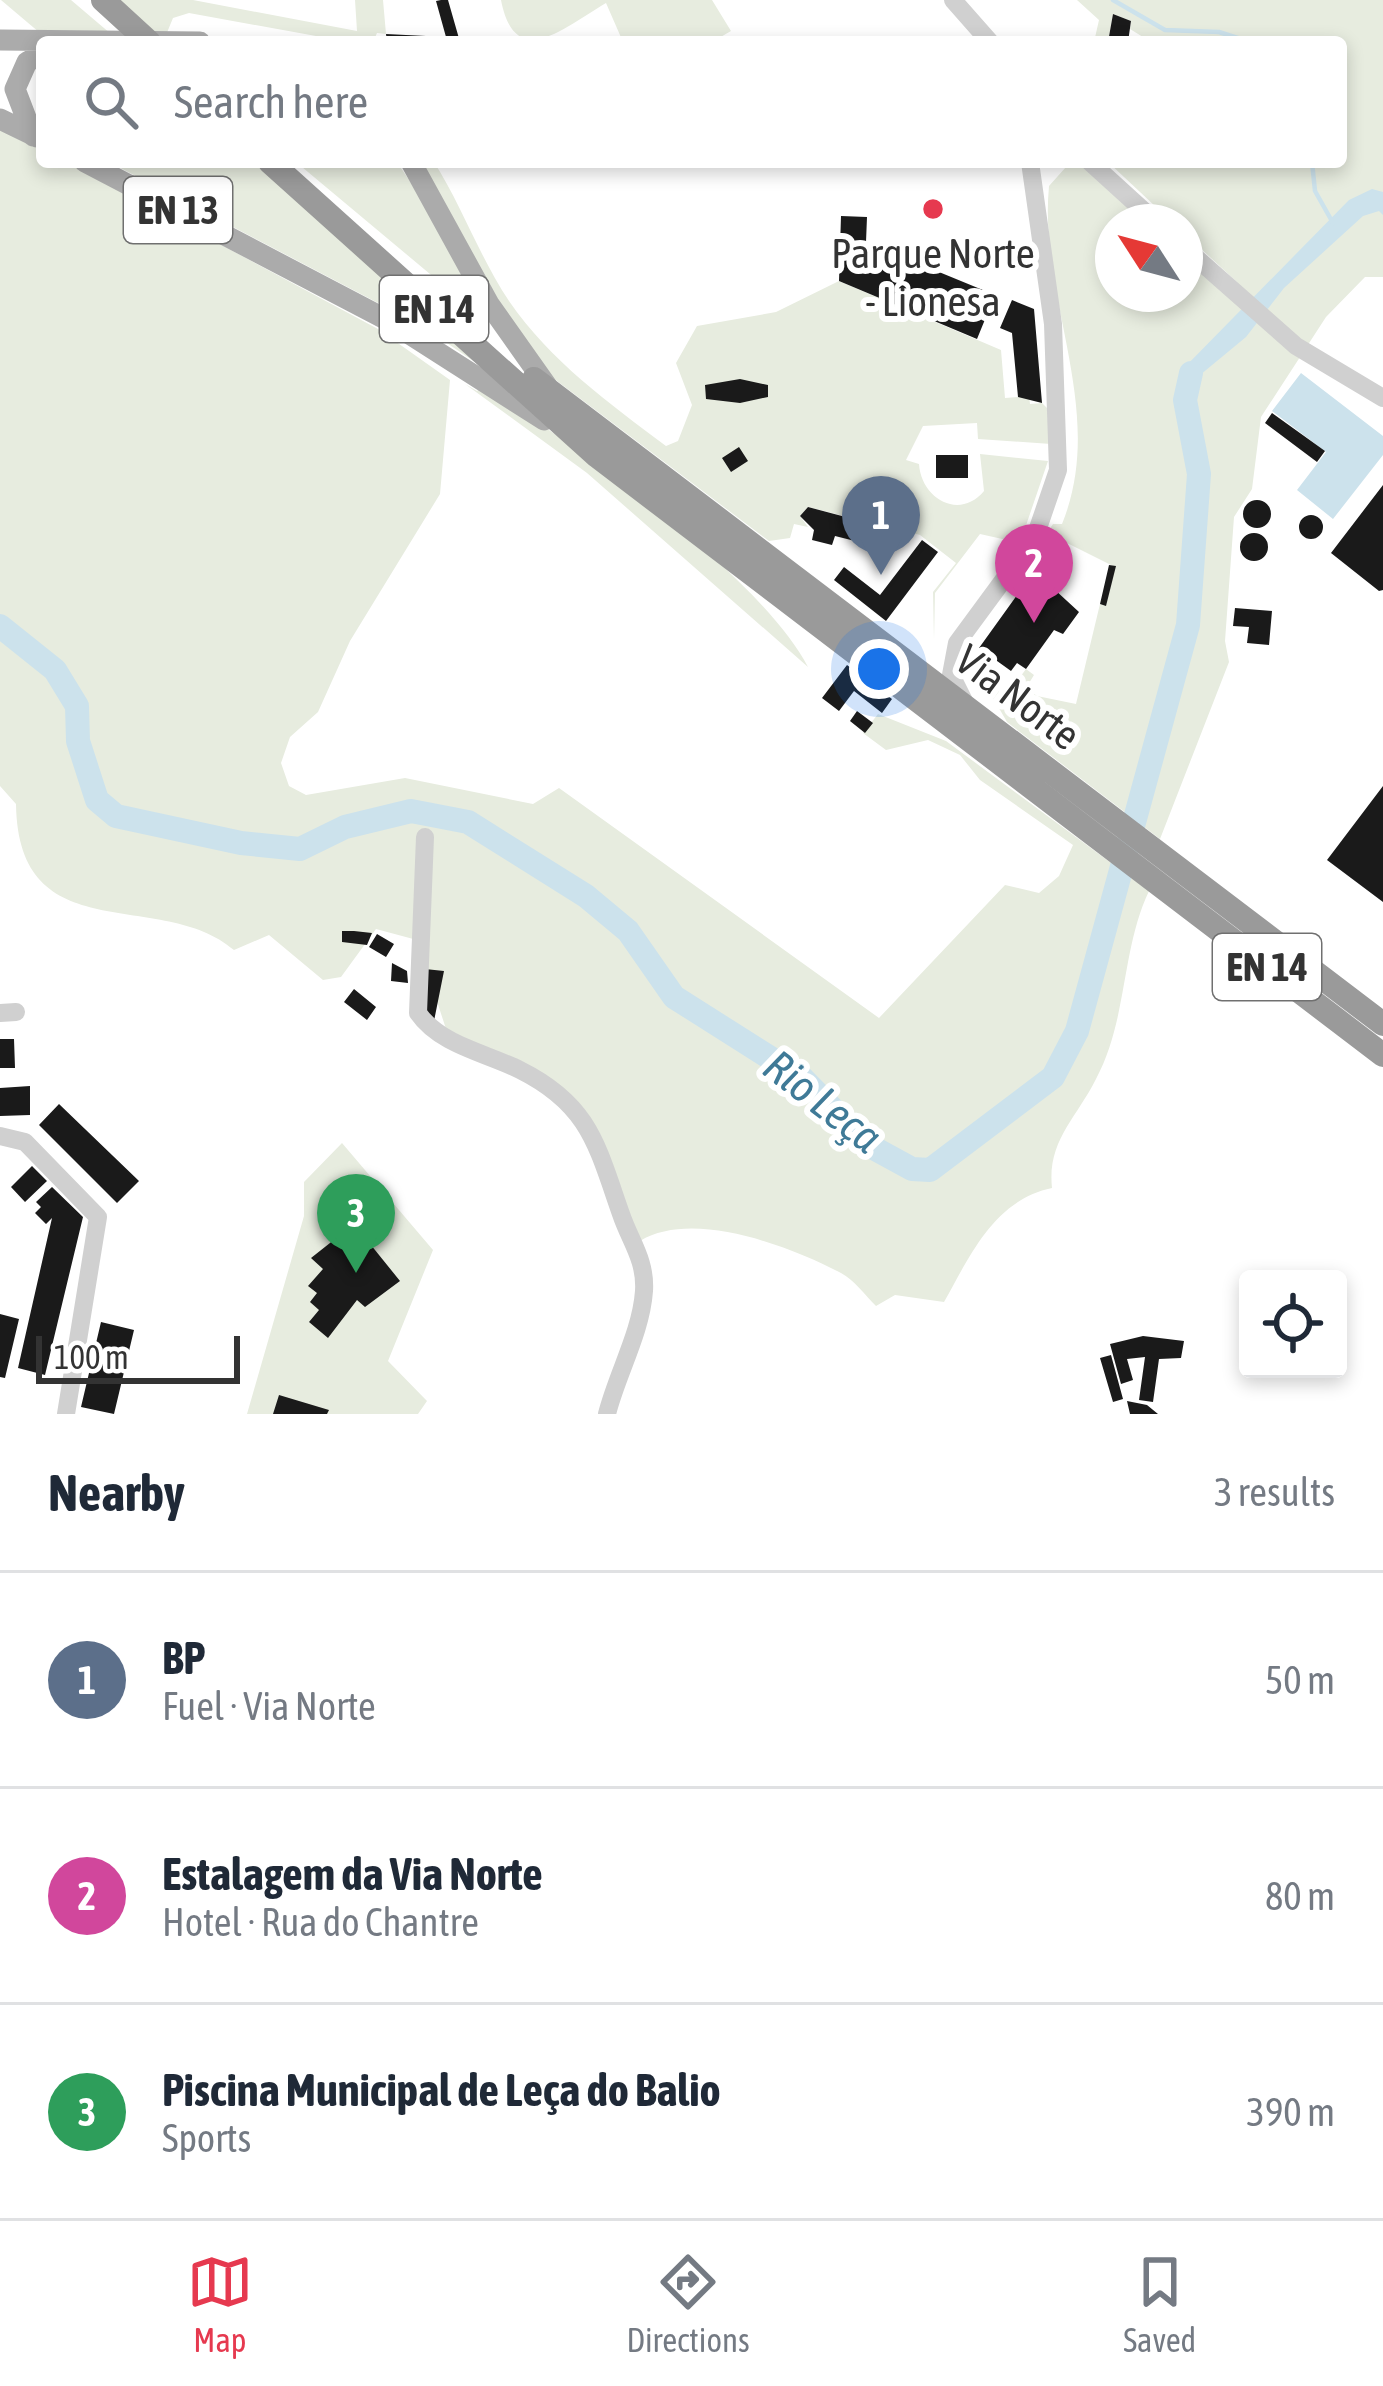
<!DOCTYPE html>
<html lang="en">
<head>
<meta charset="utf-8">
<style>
	body { margin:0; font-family:"Asap Condensed",sans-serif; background:#f2f2f3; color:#1f2937 }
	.controls { position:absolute; right:36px; bottom:36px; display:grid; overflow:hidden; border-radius:12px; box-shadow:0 6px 18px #0003 }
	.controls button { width:108px; height:108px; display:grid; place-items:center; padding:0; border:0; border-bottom:3px solid #e0e1e3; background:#fff; color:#1f2937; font:60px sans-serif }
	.compass { position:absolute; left:1095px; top:204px; width:108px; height:108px; border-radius:50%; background:#fff; box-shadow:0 6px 18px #0003; rotate:306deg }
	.scale { position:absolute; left:36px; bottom:30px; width:204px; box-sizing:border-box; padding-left:12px; border:6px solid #333; border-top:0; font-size:33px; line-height:42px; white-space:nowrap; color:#333; -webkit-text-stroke:9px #fff; paint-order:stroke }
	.you { position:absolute; left:879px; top:669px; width:42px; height:42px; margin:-30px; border:9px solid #fff; border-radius:50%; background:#1a73e8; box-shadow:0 0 0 18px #1a73e833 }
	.badge { display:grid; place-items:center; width:78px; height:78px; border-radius:50%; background:#e6394f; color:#fff; font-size:39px; font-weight:700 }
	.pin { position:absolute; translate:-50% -99px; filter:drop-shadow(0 3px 6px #0008) }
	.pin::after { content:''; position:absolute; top:63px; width:42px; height:36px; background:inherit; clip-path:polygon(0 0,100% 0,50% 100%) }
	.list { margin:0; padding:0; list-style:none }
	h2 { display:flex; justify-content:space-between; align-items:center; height:156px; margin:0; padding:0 48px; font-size:51px }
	h2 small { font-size:39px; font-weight:400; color:#747a83 }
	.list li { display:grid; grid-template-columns:78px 1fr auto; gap:36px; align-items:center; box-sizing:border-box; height:216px; padding:0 48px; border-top:3px solid #e0e1e3 }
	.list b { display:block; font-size:45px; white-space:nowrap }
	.list p { margin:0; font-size:39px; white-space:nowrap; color:#747a83 }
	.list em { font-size:39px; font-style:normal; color:#747a83 }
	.icon { flex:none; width:66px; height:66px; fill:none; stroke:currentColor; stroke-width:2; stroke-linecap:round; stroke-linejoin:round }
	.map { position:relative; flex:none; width:1383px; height:1414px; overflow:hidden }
	.search { position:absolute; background:#fff; box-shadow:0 6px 18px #0003; left:36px; right:36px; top:36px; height:132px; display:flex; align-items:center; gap:30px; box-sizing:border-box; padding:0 42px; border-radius:12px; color:#747a83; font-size:45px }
	.sheet { height:804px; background:#fff }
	nav { display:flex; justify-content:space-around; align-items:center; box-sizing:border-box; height:168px; border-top:3px solid #e0e1e3; background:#fff; font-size:33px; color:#747a83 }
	nav a { display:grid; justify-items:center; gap:6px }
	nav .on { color:#e6394f }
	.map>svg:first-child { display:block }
</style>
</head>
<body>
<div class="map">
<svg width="1383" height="1414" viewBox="0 0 1383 1414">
	<rect width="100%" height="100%" fill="#fff"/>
	<path fill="#e7ecdf" d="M 1,0 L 71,0 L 111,34 L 40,33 Z
		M 116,0 L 193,0 L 357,31 L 355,0 L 383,0 L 386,34 L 377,33 L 373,42 L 349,42 L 189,13 L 173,18 L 166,35 L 159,35 Z
		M 501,0 L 712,0 L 731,31 L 712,42 L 623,42 L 606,3 C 565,27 515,73 501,0 Z
		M 1077,0 L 1383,0 L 1383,277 L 1365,277 L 1326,317 L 1261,417 L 1252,489 L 1234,517 L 1225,641 L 1229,662 L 1160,839 L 1007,722 L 992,696 L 997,690 L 1006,696 L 1026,669 L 1034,675 L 1026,688 L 1037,696 L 1076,704 L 1100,604 L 1106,605 L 1115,567 L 1047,533 L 1053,524 L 1062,524 C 1108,411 1038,299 1049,186 L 1066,167 L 1084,167 L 1147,222 L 1113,222 L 1113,294 L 1185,294 L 1185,257 L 1238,283 L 1185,234 L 1185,222 L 1172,222 L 1108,162 L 1341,162 L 1341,42 L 1151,42 L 1130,29 L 1131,21 L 1113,14 L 1108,42 L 1094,42 L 1099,20 Z
		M 0,127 L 42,149 L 42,162 L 67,162 L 378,329 L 450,380 L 440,494 L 350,641 L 318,712 L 290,737 L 281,763 L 289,786 L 306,795 L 405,778 L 533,804 L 559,788 L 879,1018 L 1005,885 L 1039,893 L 1059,876 L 1073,845 L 980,780 L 960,755 L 928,740 L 886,750 L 863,733 L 878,714 L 946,741 L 1149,891 C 1121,950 1128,1019 1096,1079 C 1076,1119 1047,1141 1052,1188 C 994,1200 970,1256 944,1302 L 895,1295 L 876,1306 C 865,1295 854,1280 841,1273 C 789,1246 693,1209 640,1241 L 571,1098 L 447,1032 L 417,940 L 376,929 L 341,977 L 323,980 L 269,935 L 234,950 C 161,887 18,953 16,804 L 0,786 Z
		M 109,162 L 255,162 L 507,384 L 422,326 Z
		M 296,162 L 397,162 L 425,204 L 485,320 Z
		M 418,162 L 434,162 C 462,206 480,258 509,301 C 551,362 609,403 666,446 L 678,441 L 692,405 L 676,363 L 697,326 L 776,312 L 839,281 L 1001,350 L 1005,398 L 1029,396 L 1030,404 L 1042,403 L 1049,410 L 1051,444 L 978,439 L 977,423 L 923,426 L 906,460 L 919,464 C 921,498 959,521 984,491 L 980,454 L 1048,461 L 1020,543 L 980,534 L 935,593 L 934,640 L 933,592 L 956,563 L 920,535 L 808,507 L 800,516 L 808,527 L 794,524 L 790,538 L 769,541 L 553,378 L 524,344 Z
		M 465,384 L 477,391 L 483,386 C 575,445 758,573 808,667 L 587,473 Z
		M 342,1143 L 433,1250 L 388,1361 L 427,1401 L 418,1414 L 247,1414 L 304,1216 L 304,1182 Z"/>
	<path fill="#cce2ec" d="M 1372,189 L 1383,192 L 1383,215 L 1379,211 L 1363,216 L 1284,288 L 1246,337 L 1194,380 L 1196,405 L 1178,399 L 1180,372 L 1349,200 Z
		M 1301,373 L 1383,436 L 1383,455 L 1333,519 L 1297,490 L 1326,452 L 1272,411 Z"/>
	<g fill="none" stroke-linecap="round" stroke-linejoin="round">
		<path stroke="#cce2ec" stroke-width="4.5" d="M 1113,0 L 1165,30 L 1219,32 L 1250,42
			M 1312,162 L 1315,191 L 1333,223"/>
		<path stroke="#cce2ec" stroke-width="24" d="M 0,626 L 55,670 L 77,706 L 78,741 L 97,800 L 116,816 L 241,843 L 300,849 L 345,827 L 411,811 L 468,822 L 586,896 L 628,931 L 674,997 L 802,1078 L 868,1145 L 912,1169 L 930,1170 L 1053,1077 L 1077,1031 L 1188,625 L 1199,474 L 1185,400 L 1191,373"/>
	</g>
	<path fill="#1a1a1a" d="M 441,0 L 448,0 L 460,42 L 387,42 L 386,34 L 446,37 L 436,1 Z
		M 1113,14 L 1131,21 L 1128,42 L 1108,42 Z
		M 841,216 L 867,217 L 866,242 L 995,295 L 977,339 L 839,281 Z
		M 1012,300 L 1034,309 L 1042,403 L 1018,397 L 1012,333 L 1000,328 Z
		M 740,379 L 768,385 L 768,397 L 740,403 L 706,399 L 705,385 Z
		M 1272,413 L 1325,451 L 1317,462 L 1265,423 Z
		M 739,447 L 748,461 L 731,472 L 722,458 Z
		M 936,455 L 968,455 L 968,478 L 936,478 Z
		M 1383,485 L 1383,590 L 1379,591 L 1331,553 Z
		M1243 514a14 14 0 1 1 28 0a14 14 0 1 1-28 0Z
		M 808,507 L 872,524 L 867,544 L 835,536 L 832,545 L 812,540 L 814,530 L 800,516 Z
		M1299 527a12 12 0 1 1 24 0a12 12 0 1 1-24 0Z
		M1240 547a14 14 0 1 1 28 0a14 14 0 1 1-28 0Z
		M 922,540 L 938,552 L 886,621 L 834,580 L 844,567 L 880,595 Z
		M 1109,565 L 1116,566 L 1106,606 L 1100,604 Z
		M 1033,573 L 1054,583 L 1057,575 L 1054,589 L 1079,612 L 1063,634 L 1054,630 L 1026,669 L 1017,663 L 1011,671 L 979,648 Z
		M 1235,608 L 1272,611 L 1269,645 L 1247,643 L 1249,627 L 1233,626 Z
		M 847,665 L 892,699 L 882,713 L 854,691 L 839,711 L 822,698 Z
		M 857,711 L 873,723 L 865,733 L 850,721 Z
		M 1383,786 L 1383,902 L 1327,860 Z
		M 342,931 L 354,931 L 372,933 L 367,945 L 342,942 Z
		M 377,934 L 394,944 L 386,957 L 369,947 Z
		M 392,963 L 407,971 L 408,983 L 391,981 Z
		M 425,969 L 444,971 L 434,1021 L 421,1013 Z
		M 354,989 L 376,1007 L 367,1020 L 344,1002 Z
		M 0,1039 L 14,1039 L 15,1068 L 0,1068 Z
		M 30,1086 L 30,1115 L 0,1116 L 0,1088 Z
		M 59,1104 L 139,1181 L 117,1203 L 39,1125 Z
		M 32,1166 L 47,1181 L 25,1202 L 11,1187 Z
		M 52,1187 L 83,1217 L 45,1375 L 18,1368 L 52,1218 L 46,1224 L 35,1213 L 41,1207 L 36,1202 Z
		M 354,1224 L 400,1281 L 365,1307 L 357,1300 L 328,1338 L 309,1322 L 319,1310 L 310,1302 L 317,1293 L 308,1286 L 323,1269 L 311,1258 Z
		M 0,1314 L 19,1319 L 5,1378 L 0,1377 Z
		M 101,1322 L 134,1330 L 114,1414 L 81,1407 Z
		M 1143,1336 L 1184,1341 L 1181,1358 L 1159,1359 L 1153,1402 L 1139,1400 L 1145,1357 L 1127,1359 L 1133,1380 L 1121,1384 L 1110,1344 Z
		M 1111,1355 L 1123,1399 L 1113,1402 L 1100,1358 Z
		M 279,1395 L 329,1410 L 327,1414 L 273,1414 Z
		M 1127,1401 L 1147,1405 L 1158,1414 L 1130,1414 Z"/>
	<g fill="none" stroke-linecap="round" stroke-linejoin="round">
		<path stroke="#d0d0d0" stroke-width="18" d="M 953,0 L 990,42
			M 1090,162 L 1156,222
			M 1185,248 L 1296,346 L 1383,398
			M 965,703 L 951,675 L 957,643 L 1035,537 L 1058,470 L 1053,324 L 1030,162
			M 425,837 L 418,1013 C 440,1045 486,1053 520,1070 C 590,1105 597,1146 621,1214 C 630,1241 646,1260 644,1291 C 641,1333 617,1374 607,1414
			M 0,1013 L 16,1012
			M 0,1136 L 25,1142 L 98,1217 L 66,1414"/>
		<path stroke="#ababab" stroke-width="21" d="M 0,40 L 200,42
			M 0,119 L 37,137
			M 33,136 L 15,89 L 27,62 L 42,54
			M 85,162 L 389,321 L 544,420
			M 411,162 L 489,304 L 547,386"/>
		<path stroke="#9a9a9a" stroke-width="24" d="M 103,0 L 149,42
			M 270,162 L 597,456 L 1383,1055
			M 534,379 L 1383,1024"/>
	</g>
	<circle fill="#e6394f" stroke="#fff" stroke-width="4.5" cx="933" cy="209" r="12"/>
	<g text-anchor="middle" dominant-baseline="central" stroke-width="12" stroke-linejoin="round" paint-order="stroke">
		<g fill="#fff" stroke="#707070" stroke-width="3">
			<rect x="124" y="177" width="108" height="66" rx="9"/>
			<rect x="380" y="276" width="108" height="66" rx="9"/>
			<rect x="1213" y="934" width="108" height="66" rx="9"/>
		</g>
		<g font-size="39" font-weight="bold" fill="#333">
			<text x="178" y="210">EN 13</text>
			<text x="434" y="309">EN 14</text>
			<text x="1267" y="967">EN 14</text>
		</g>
		<g font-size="42" fill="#333" stroke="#fff">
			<text x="933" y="253">Parque Norte<tspan x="933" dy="48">- Lionesa</tspan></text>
		</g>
		<g font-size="42" fill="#333" stroke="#fff">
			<text transform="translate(1018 697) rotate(37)">Via Norte</text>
		</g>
		<g font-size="45" font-style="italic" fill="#3f7a97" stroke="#fff">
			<text transform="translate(823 1101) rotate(38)">Rio Leça</text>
		</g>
	</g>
</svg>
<div class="controls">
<button><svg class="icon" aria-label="locate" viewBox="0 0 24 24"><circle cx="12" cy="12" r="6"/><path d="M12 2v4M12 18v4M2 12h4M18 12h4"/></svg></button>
</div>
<svg class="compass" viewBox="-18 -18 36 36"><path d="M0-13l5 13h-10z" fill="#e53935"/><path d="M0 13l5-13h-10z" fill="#747a83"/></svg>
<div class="scale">100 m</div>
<div class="you"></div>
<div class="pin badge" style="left:881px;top:575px;background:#5c6f8a">1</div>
<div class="pin badge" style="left:1034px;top:623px;background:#d1479c">2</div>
<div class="pin badge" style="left:356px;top:1273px;background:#2e9e5b">3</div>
<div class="search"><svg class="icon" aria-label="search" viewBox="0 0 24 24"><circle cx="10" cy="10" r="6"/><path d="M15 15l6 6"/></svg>Search here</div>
</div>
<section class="sheet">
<h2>Nearby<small>3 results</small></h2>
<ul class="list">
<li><span class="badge" style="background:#5c6f8a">1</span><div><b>BP</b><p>Fuel · Via Norte</p></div><em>50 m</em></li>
<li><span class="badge" style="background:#d1479c">2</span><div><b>Estalagem da Via Norte</b><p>Hotel · Rua do Chantre</p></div><em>80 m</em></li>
<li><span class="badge" style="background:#2e9e5b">3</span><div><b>Piscina Municipal de Leça do Balio</b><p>Sports</p></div><em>390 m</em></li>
</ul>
</section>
<nav>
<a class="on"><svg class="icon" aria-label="map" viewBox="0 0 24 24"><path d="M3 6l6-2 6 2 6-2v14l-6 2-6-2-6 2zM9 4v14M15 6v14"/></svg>Map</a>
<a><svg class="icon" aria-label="directions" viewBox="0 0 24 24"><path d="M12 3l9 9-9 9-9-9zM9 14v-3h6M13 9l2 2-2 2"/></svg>Directions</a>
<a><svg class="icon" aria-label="saved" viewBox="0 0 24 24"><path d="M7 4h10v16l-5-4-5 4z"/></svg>Saved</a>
</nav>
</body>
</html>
